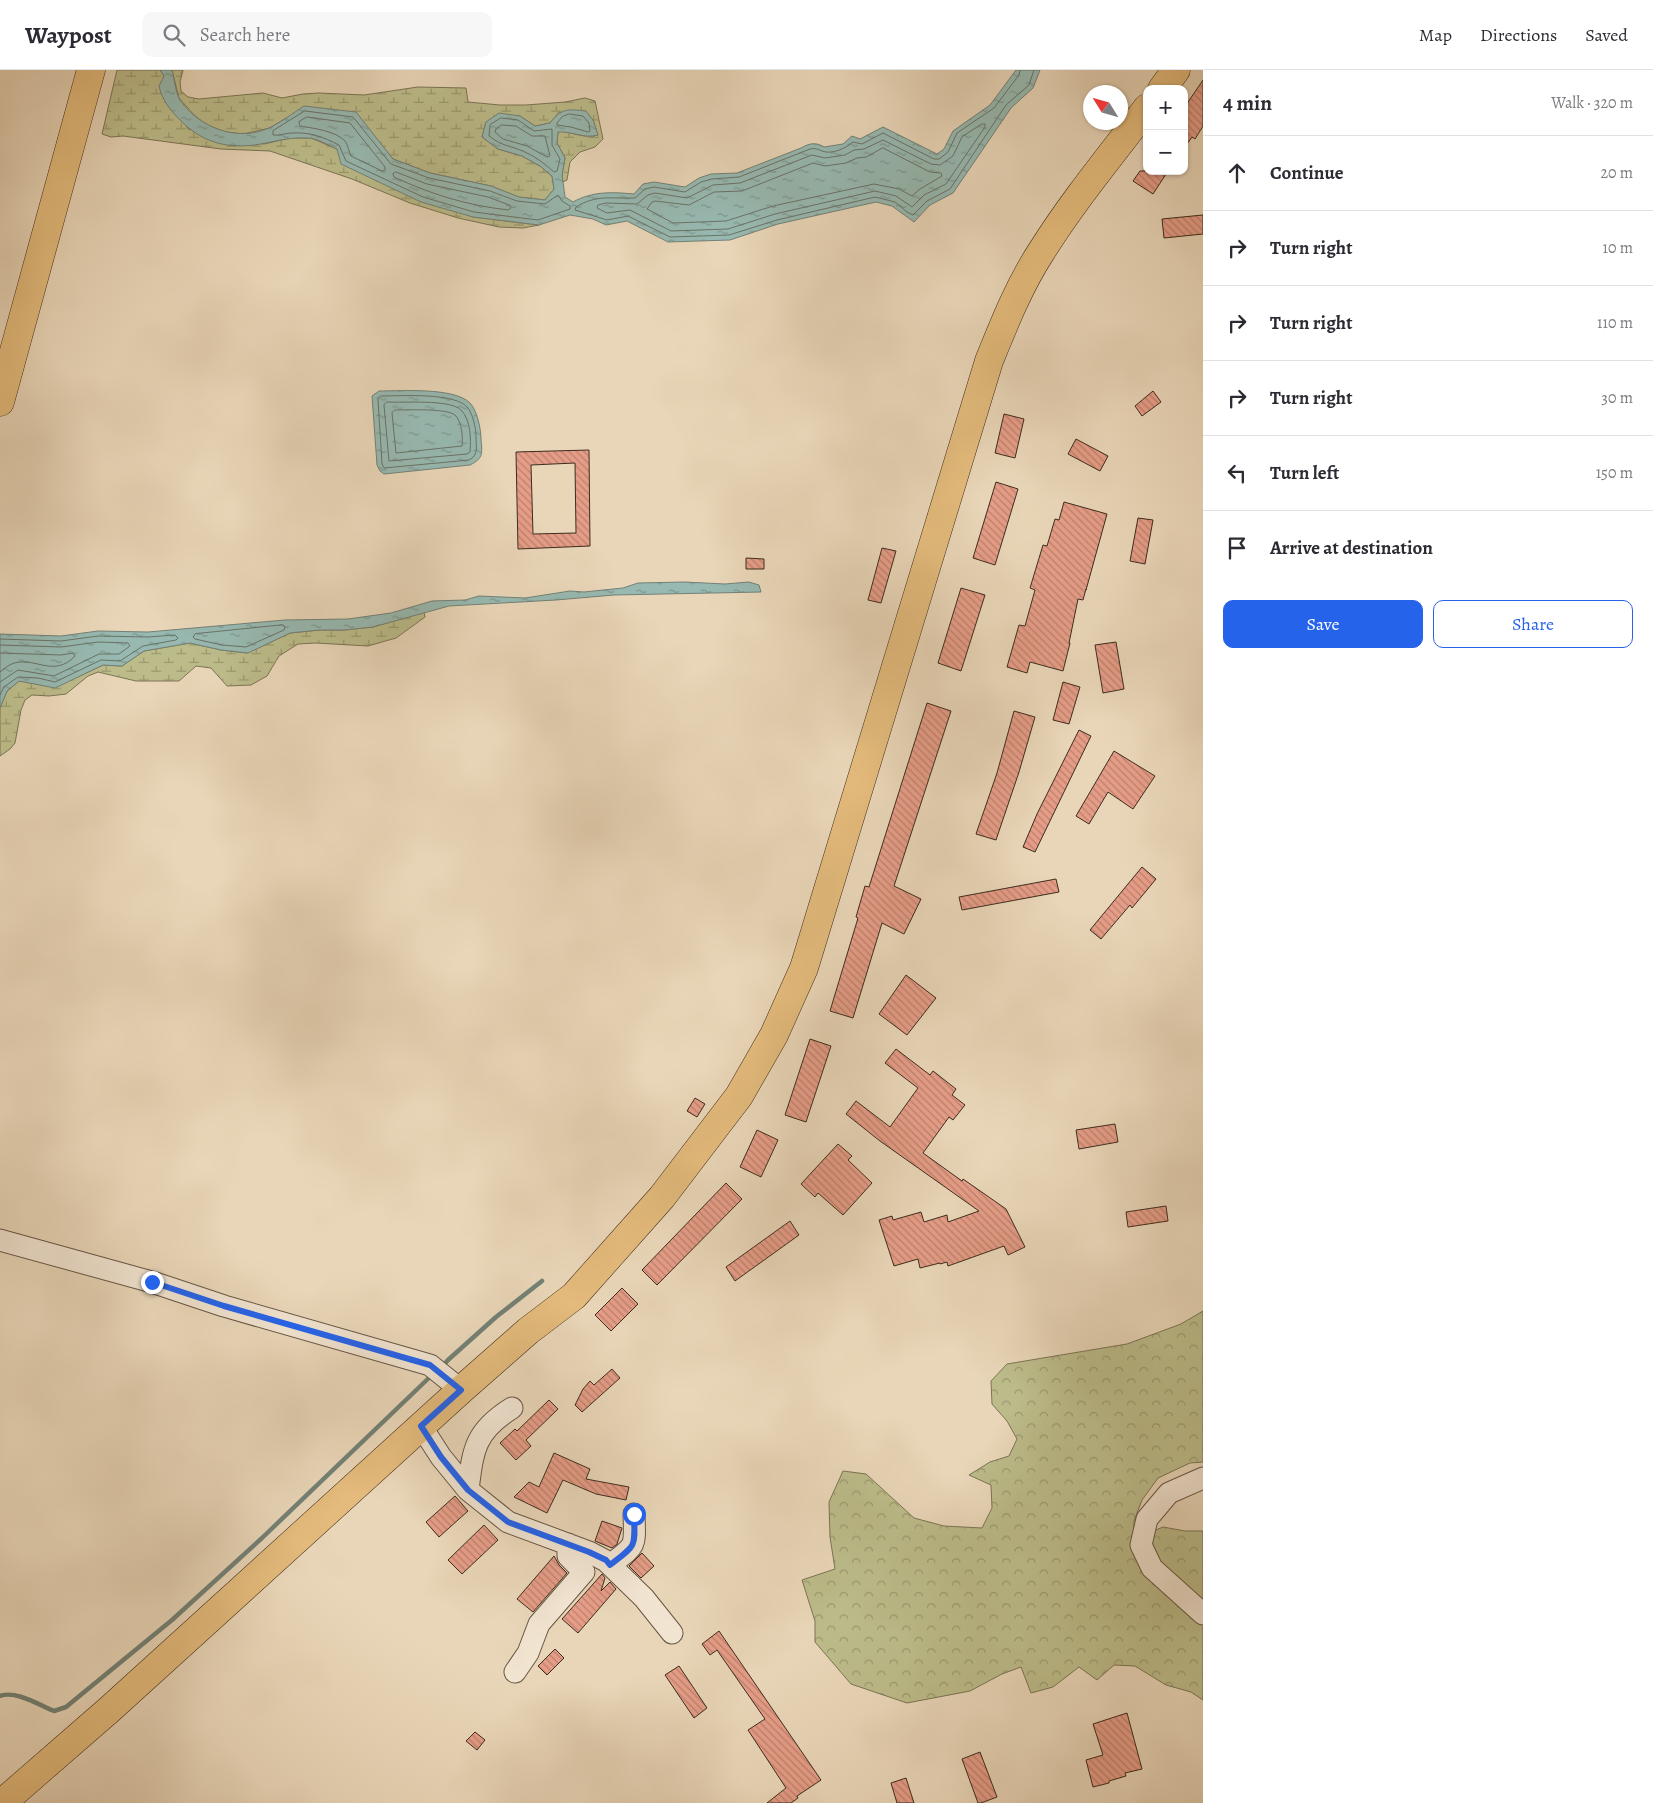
<!DOCTYPE html>
<html lang="en">
<head>
<meta charset="utf-8">
<style>
	body { margin:0; font-family:Alegreya,serif; background:#f7f7f7; color:#2b2b33 }
	.controls { position:absolute; right:15px; top:15px; display:grid; overflow:hidden; border-radius:10px; box-shadow:0 1px 4px #0004 }
	.controls button { width:45px; height:45px; display:grid; place-items:center; padding:0; border:0; border-bottom:1px solid #e1e1e2; background:#fff; color:#2b2b33; font:25px sans-serif }
	.compass { position:absolute; left:1083px; top:15px; width:45px; height:45px; border-radius:50%; background:#fff; box-shadow:0 1px 4px #0004; rotate:307deg }
	.stop { position:absolute; width:15px; height:15px; margin:-11px; border:4px solid #2563eb; border-radius:50%; background:#fff }
	.stop.end { background:#2563eb; border-color:#fff; box-shadow:0 1px 5px #0008 }
	.list { margin:0; padding:0; list-style:none }
	h2 { display:flex; justify-content:space-between; align-items:center; height:65px; margin:0; padding:0 20px; font-size:21px }
	h2 small { font-size:16px; font-weight:400; color:#7c7c81 }
	.list li { display:grid; grid-template-columns:32px 1fr auto; gap:15px; align-items:center; box-sizing:border-box; height:75px; padding:0 20px; border-top:1px solid #e1e1e2 }
	.list b { display:block; font-size:19px; white-space:nowrap }
	.list em { font-size:16px; font-style:normal; color:#7c7c81 }
	.actions { display:flex; gap:10px; padding:15px 20px }
	.actions a { flex:1; padding:11px 0; border:1px solid #2563eb; border-radius:10px; text-align:center; font-size:18px; color:#2563eb }
	.actions .main { background:#2563eb; color:#fff }
	.icon { flex:none; width:28px; height:28px; fill:none; stroke:currentColor; stroke-width:2; stroke-linecap:round; stroke-linejoin:round }
	.map { position:relative; flex:none; width:1203px; height:1733px; overflow:hidden }
	header { display:flex; align-items:center; gap:30px; box-sizing:border-box; height:70px; padding:0 25px; background:#fff; border-bottom:1px solid #e1e1e2 }
	header strong { font-size:24px }
	nav { display:flex; gap:28px; margin-inline-start:auto; font-size:18px }
	.search { width:350px; height:45px; background:#f7f7f7; display:flex; align-items:center; gap:12px; box-sizing:border-box; padding:0 18px; border-radius:10px; color:#7c7c81; font-size:19px }
	main { display:flex }
	aside { flex:1; background:#fff }
	.map>svg:first-child { display:block }
</style>
</head>
<body>
<header>
<strong>Waypost</strong>
<div class="search"><svg class="icon" aria-label="search" viewBox="0 0 24 24"><circle cx="10" cy="10" r="6"/><path d="M15 15l6 6"/></svg>Search here</div>
<nav><a>Map</a><a>Directions</a><a>Saved</a></nav>
</header>
<main>
<div class="map">
<svg width="1203" height="1733" viewBox="0 0 1203 1733">
	<defs>
		<pattern id="forest-crowns" width="20" height="18" patternUnits="userSpaceOnUse" patternTransform="scale(1.25)"><rect width="20" height="18" fill="#bcbc8a"/><path d="M2 6a3 3 0 1 1 6 0M12 15a3 3 0 1 1 6 0" fill="none" stroke="#9a9970"/></pattern>
		<pattern id="wetland-marsh" width="20" height="14" patternUnits="userSpaceOnUse" patternTransform="scale(1.25)"><rect width="20" height="14" fill="#bcbc8a"/><path d="M1 5h8M5 5V1M11 12h8M15 12V8" fill="none" stroke="#9a9970"/></pattern>
		<pattern id="water-ripples" width="26" height="14" patternUnits="userSpaceOnUse" patternTransform="scale(1.25)"><rect width="26" height="14" fill="#97b9b1"/><path d="M2 4q2-2 4 0t4 0M15 11q2-2 4 0t4 0" fill="none" stroke="#7c978f"/></pattern>
		<pattern id="building-back-hatch" width="6" height="6" patternUnits="userSpaceOnUse" patternTransform="scale(1.25)"><rect width="6" height="6" fill="#e69d87"/><path d="M-1 5l2 2M0 0l6 6M5-1l2 2" fill="none" stroke="#bc806e"/></pattern>
	</defs>
	<rect width="100%" height="100%" fill="#e9d6b8"/>
	<filter id="stains"><feTurbulence type="fractalNoise" baseFrequency=".004" numOctaves="4"/><feColorMatrix values="0 0 0 0 .2 0 0 0 0 .09 0 0 0 0 .02 0 0 0 .5 -.17"/></filter>
	<radialGradient id="worn" r=".72"><stop offset=".6" stop-color="#630" stop-opacity="0"/><stop offset="1" stop-color="#630" stop-opacity=".3"/></radialGradient>
	<path fill="url(#forest-crowns)" stroke="#7c7454" d="M 1203,1241 L 1203,1392 L 1190,1393 L 1158,1408 L 1142,1430 L 1134,1451 L 1134,1476 L 1178,1533 L 1203,1554 L 1203,1630 L 1191,1622 L 1166,1615 L 1135,1596 L 1114,1595 L 1097,1610 L 1079,1597 L 1053,1617 L 1031,1623 L 1021,1597 L 1002,1604 L 970,1621 L 907,1633 L 851,1614 L 815,1572 L 815,1551 L 802,1510 L 835,1499 L 830,1467 L 829,1432 L 843,1401 L 866,1404 L 914,1448 L 944,1456 L 982,1458 L 992,1438 L 991,1415 L 969,1405 L 990,1392 L 1009,1386 L 1017,1369 L 1007,1351 L 992,1334 L 991,1311 L 1007,1294 L 1127,1274 L 1181,1254 Z
		M 1163,1457 L 1185,1461 L 1203,1461 L 1203,1535 L 1183,1519 L 1147,1476 L 1151,1462 Z"/>
	<path fill="url(#wetland-marsh)" stroke="#7c7454" d="M 117,0 L 160,0 L 164,6 L 188,59 L 264,74 L 290,68 L 311,68 L 337,79 L 473,147 L 539,155 L 523,158 L 499,157 L 458,148 L 410,133 L 352,109 L 270,81 L 221,79 L 123,66 L 111,67 L 102,64 Z
		M 172,0 L 183,0 L 180,12 L 181,21 L 188,27 L 199,29 L 263,23 L 282,28 L 303,24 L 319,23 L 364,25 L 418,17 L 466,18 L 468,32 L 500,35 L 526,35 L 565,32 L 585,28 L 595,31 L 603,69 L 595,77 L 580,82 L 570,92 L 567,110 L 563,112 L 562,105 L 565,88 L 557,73 L 558,61 C 573,62 584,69 598,65 L 593,50 L 559,42 L 550,53 L 535,56 L 520,46 L 486,52 L 482,67 L 498,79 L 522,86 L 540,96 L 552,106 L 554,119 L 545,130 L 518,127 L 491,116 L 430,103 L 393,89 L 355,42 L 286,48 L 270,58 L 243,64 L 224,62 L 207,55 L 195,46 L 179,28 Z
		M 424,542 L 425,547 L 396,568 L 368,576 L 316,573 L 298,574 L 279,586 L 267,606 L 251,615 L 227,616 L 211,598 L 196,596 L 179,611 L 136,611 L 98,602 L 88,606 L 66,624 L 49,626 L 32,625 L 25,630 L 21,640 L 15,673 L 10,679 L 0,686 L 0,638 L 7,621 L 19,611 L 37,613 L 71,610 L 103,595 L 122,596 L 144,581 L 190,573 L 221,580 L 247,583 L 290,563 L 319,560 L 344,560 L 373,557 Z"/>
	<path fill="url(#water-ripples)" stroke="#738176" d="M 160,0 L 172,0 C 174,8 176,24 180,30 C 199,58 239,73 271,57 C 283,51 293,43 304,36 L 356,42 L 393,89 L 430,103 L 491,116 L 519,127 L 545,130 L 554,119 L 552,106 L 540,96 L 522,86 L 498,79 L 482,67 L 486,52 L 499,43 L 520,46 L 535,56 L 550,53 C 562,38 567,39 586,41 L 593,50 L 598,65 C 584,69 572,61 558,62 L 557,73 L 565,88 L 562,105 L 565,127 L 573,132 C 593,121 612,122 634,124 L 643,114 L 654,112 L 685,117 L 699,108 L 711,104 L 737,103 L 801,78 C 810,73 816,72 824,77 L 843,74 L 852,66 L 860,69 L 883,57 L 937,84 L 944,79 L 953,61 L 990,35 L 1016,0 L 1040,0 L 1033,18 L 1011,38 L 953,123 L 930,135 L 914,152 L 892,136 L 876,132 L 778,154 L 730,170 L 668,172 L 627,151 L 606,155 L 593,149 L 570,145 L 539,155 L 473,147 L 421,132 L 341,94 L 337,79 C 328,75 317,68 308,68 C 293,67 280,70 266,73 C 233,80 205,75 181,51 C 170,40 162,30 159,16 L 164,6 Z
		M 379,321 C 401,321 454,317 470,333 C 477,340 481,359 481,369 C 482,383 484,388 470,395 L 384,404 L 380,401 L 377,395 L 372,326 Z
		M 685,512 L 725,514 L 749,512 L 759,515 L 761,522 L 614,525 L 556,530 L 449,536 L 373,557 L 344,560 L 319,560 L 290,563 L 248,583 L 221,580 L 190,573 L 144,581 L 122,596 L 103,595 L 55,618 L 19,611 L 7,621 L 0,638 L 0,564 L 61,566 L 98,561 L 148,562 L 285,550 L 348,549 L 391,543 L 432,531 L 465,530 L 479,526 L 525,528 L 570,521 L 584,522 L 623,518 L 638,513 Z"/>
	<g fill="none" stroke-linecap="round" stroke-linejoin="round">
		<path stroke="#6a7267" stroke-width="1" d="M 1020,0 L 1019,5 L 994,38 L 957,63 L 948,82 L 939,89 L 934,89 L 883,63 L 862,74 L 853,72 C 846,78 832,85 822,81 C 817,79 816,78 810,79 L 739,107 L 712,109 L 701,112 L 685,122 L 654,117 L 645,119 L 635,128 C 612,129 597,124 576,137 L 575,140 L 607,150 L 628,146 L 670,167 L 729,165 L 777,150 L 875,127 L 895,132 L 907,142 L 913,145 L 927,131 L 950,119 L 1006,35 L 1029,15 L 1034,0
			M 305,41 L 353,47 L 391,94 L 429,108 L 490,121 L 517,131 L 545,134 L 558,125 L 562,131 L 570,136 L 570,139 L 538,150 L 474,142 L 423,127 L 346,91 L 339,75 C 323,67 311,62 292,63 C 286,63 279,66 273,65 L 273,61 Z
			M 569,44 L 583,46 L 589,53 L 590,61 L 588,62 L 571,57 L 557,55 L 557,53 L 562,47 Z
			M 307,47 L 350,53 L 385,97 L 385,100 L 382,101 L 351,86 C 349,82 348,75 345,71 C 336,61 312,58 300,56 L 299,52 Z
			M 501,48 L 518,50 L 534,61 L 552,59 L 552,75 L 560,89 L 557,101 L 554,102 C 545,94 536,87 525,82 C 510,75 503,77 489,66 L 490,55 Z
			M 982,54 L 985,54 L 985,57 L 946,114 L 924,125 L 912,137 L 896,126 L 875,121 L 775,144 L 728,159 L 671,161 L 630,140 L 607,143 L 597,138 L 598,135 L 606,133 L 637,134 L 648,125 L 655,123 L 687,128 L 713,115 L 740,113 L 812,85 L 825,88 L 845,85 L 854,80 L 864,79 L 883,70 L 931,94 L 940,95 L 953,86 L 962,67 Z
			M 502,55 L 516,56 L 532,66 L 545,66 L 550,86 L 547,87 L 527,76 L 503,69 L 495,62 L 496,59 Z
			M 883,78 L 930,102 L 941,103 L 942,106 L 920,119 L 912,126 L 899,119 L 874,114 L 773,136 L 726,151 L 673,153 L 647,139 L 652,132 L 655,131 L 689,135 L 714,122 L 742,121 L 813,93 L 825,96 L 846,93 L 857,88 L 866,87 Z
			M 396,102 L 427,114 L 488,127 L 509,135 L 511,138 L 508,140 C 466,135 433,125 394,107 L 393,104 Z
			M 381,326 C 400,326 456,322 468,338 C 473,345 476,358 476,367 C 476,377 479,385 469,390 L 384,398 L 382,394 L 378,329 Z
			M 387,332 C 403,333 450,329 461,340 C 471,350 471,369 470,382 L 467,384 L 389,391 L 384,335 Z
			M 395,340 C 407,340 446,338 455,345 C 462,352 463,367 462,376 L 396,383 L 392,343 Z
			M 283,555 L 285,557 L 284,560 L 246,577 L 222,575 L 195,569 L 193,567 L 195,564 Z
			M 0,569 L 61,571 L 98,566 L 148,567 L 175,565 L 178,568 L 176,570 L 143,576 L 120,591 L 101,590 L 55,612 L 38,608 L 18,607 L 4,617 L 0,625
			M 0,575 L 61,577 L 98,572 L 128,573 L 130,576 L 119,584 L 99,584 L 54,606 L 18,600 L 0,612
			M 0,583 L 61,585 L 73,583 L 75,586 C 54,608 36,587 14,593 C 8,595 4,599 0,602"/>
		<path stroke="#738176" stroke-width="4.5" d="M 441,1298 L 448,1290 L 496,1247 L 542,1211
			M 0,1626 C 16,1620 39,1635 54,1641 L 66,1637 L 172,1550 L 262,1468 L 433,1304"/>
	</g>
	<path fill="url(#building-back-hatch)" stroke="#3d2c1d" fill-rule="evenodd" d="M 1203,10 L 1203,56 L 1195,69 L 1192,67 L 1184,78 L 1184,38 Z
		M 1140,101 L 1168,101 L 1153,124 L 1133,111 Z
		M 1203,145 L 1203,164 L 1164,168 L 1162,149 Z
		M 1153,321 L 1161,332 L 1142,346 L 1135,336 Z
		M 1004,344 L 1024,349 L 1015,388 L 995,383 Z
		M 1076,369 L 1108,386 L 1100,401 L 1068,384 Z
		M 589,380 L 590,476 L 518,479 L 516,382 ZM 575,393 L 576,463 L 533,464 L 531,395 Z
		M 996,412 L 1018,419 L 995,495 L 973,488 Z
		M 1064,432 L 1107,444 L 1086,520 L 1086,519 L 1083,530 L 1078,529 L 1069,573 L 1070,573 L 1063,601 L 1030,592 L 1027,603 L 1007,597 L 1019,555 L 1025,556 L 1035,520 L 1030,518 L 1043,475 L 1047,476 L 1055,449 L 1059,450 Z
		M 1138,448 L 1153,450 L 1145,494 L 1130,491 Z
		M 882,478 L 896,481 L 881,533 L 868,530 Z
		M 746,488 L 764,489 L 764,499 L 746,499 Z
		M 961,518 L 985,525 L 961,601 L 938,593 Z
		M 1116,572 L 1124,619 L 1103,623 L 1095,575 Z
		M 1063,612 L 1080,617 L 1069,654 L 1053,650 Z
		M 927,633 L 951,641 L 894,816 L 921,829 L 904,864 L 882,853 L 853,948 L 830,941 L 858,848 L 856,847 L 865,816 L 869,817 Z
		M 1014,641 L 1035,647 L 1019,702 L 996,770 L 976,764 L 997,703 Z
		M 1079,660 L 1091,666 L 1035,782 L 1023,777 L 1037,744 Z
		M 1114,681 L 1155,706 L 1133,739 L 1108,722 L 1089,754 L 1076,746 Z
		M 1142,797 L 1156,809 L 1132,838 L 1130,835 L 1101,869 L 1090,860 Z
		M 1056,809 L 1059,822 L 962,840 L 959,827 Z
		M 906,905 L 936,928 L 907,965 L 879,944 Z
		M 810,969 L 831,976 L 806,1052 L 785,1045 Z
		M 896,979 L 930,1005 L 933,1001 L 956,1019 L 952,1025 L 965,1035 L 953,1050 L 949,1047 L 923,1083 L 962,1111 L 963,1109 L 1006,1139 L 1025,1177 L 1008,1185 L 1004,1176 L 948,1196 L 947,1192 L 940,1194 L 940,1193 L 920,1198 L 918,1189 L 894,1196 L 879,1150 L 892,1146 L 893,1150 L 921,1142 L 924,1152 L 947,1145 L 948,1152 L 979,1141 L 880,1071 L 846,1044 L 856,1031 L 890,1057 L 918,1018 L 885,993 Z
		M 695,1028 L 705,1034 L 697,1047 L 687,1041 Z
		M 1115,1054 L 1118,1072 L 1079,1079 L 1076,1060 Z
		M 757,1060 L 778,1070 L 761,1107 L 740,1097 Z
		M 838,1074 L 852,1086 L 848,1090 L 872,1113 L 843,1145 L 818,1123 L 815,1127 L 801,1114 Z
		M 726,1113 L 742,1129 L 657,1215 L 642,1200 Z
		M 1166,1136 L 1168,1151 L 1128,1157 L 1126,1142 Z
		M 790,1151 L 799,1165 L 735,1211 L 726,1197 Z
		M 622,1218 L 638,1234 L 611,1261 L 595,1245 Z
		M 612,1299 L 620,1308 L 582,1342 L 575,1335 L 583,1319 L 590,1311 L 594,1315 Z
		M 549,1330 L 558,1339 L 526,1370 L 531,1376 L 516,1390 L 500,1373 L 515,1359 L 517,1361 Z
		M 554,1383 L 590,1399 L 586,1409 L 629,1417 L 626,1430 L 596,1424 L 563,1410 L 547,1443 L 514,1427 L 529,1412 L 539,1417 Z
		M 455,1426 L 468,1441 L 439,1467 L 426,1452 Z
		M 602,1451 L 622,1458 L 617,1474 L 612,1478 L 595,1471 Z
		M 484,1455 L 498,1470 L 462,1504 L 448,1490 Z
		M 642,1483 L 654,1496 L 641,1508 L 629,1496 Z
		M 554,1486 L 559,1495 L 567,1503 L 533,1542 L 517,1529 Z
		M 602,1504 L 605,1508 L 601,1521 L 610,1512 L 616,1519 L 578,1563 L 562,1549 Z
		M 719,1561 L 821,1710 L 797,1726 L 798,1728 L 791,1733 L 767,1733 L 786,1718 L 748,1660 L 765,1649 L 717,1580 L 710,1585 L 702,1574 Z
		M 555,1579 L 564,1588 L 547,1605 L 538,1596 Z
		M 679,1596 L 707,1638 L 694,1648 L 665,1605 Z
		M 1127,1643 L 1142,1699 L 1125,1703 L 1126,1706 L 1109,1711 L 1109,1713 L 1093,1717 L 1086,1690 L 1103,1685 L 1093,1654 Z
		M 475,1662 L 485,1670 L 477,1680 L 466,1671 Z
		M 980,1682 L 997,1727 L 981,1733 L 978,1733 L 962,1689 Z
		M 906,1708 L 914,1733 L 897,1733 L 891,1713 Z"/>
	<g fill="none" stroke-linecap="round" stroke-linejoin="round">
		<g stroke="#685644" stroke-width="23">
			<path id="minor" d="M 0,1170 L 152,1212 L 224,1236 L 430,1295 L 461,1320
				M 421,1356 L 441,1387 L 468,1420 L 508,1452 L 589,1482 L 606,1491 L 644,1528 L 672,1563
				M 1203,1408 L 1169,1423 L 1147,1449 L 1141,1475 L 1152,1498 L 1203,1544
				M 468,1420 C 473,1379 475,1361 512,1338
				M 610,1495 C 637,1474 635,1478 634,1444
				M 515,1602 L 528,1583 L 539,1554 L 584,1502 L 568,1486 L 568,1474"/>
		</g>
		<g stroke="#3d2c1d" stroke-width="29">
			<path id="major" d="M 1162,19 L 1176,0
				M 0,332 L 91,0
				M 2,1733 L 110,1639 L 461,1320 L 528,1261 L 574,1226 L 662,1127 L 739,1026 L 774,965 L 804,898 L 989,291 C 1004,254 1019,216 1041,182 C 1073,131 1111,85 1147,38"/>
		</g>
		<use href="#minor" stroke="#f1e4d1" stroke-width="21"/>
		<use href="#major" stroke="#e4bb7c" stroke-width="28"/>
	</g>
	<g fill="none" stroke-linecap="round" stroke-linejoin="round">
		<path stroke="#2563eb" stroke-width="6" d="M 152,1212 L 224,1236 L 430,1295 L 461,1320 L 421,1356 L 441,1387 L 468,1420 L 508,1452 L 589,1482 L 606,1490 L 610,1495 C 637,1474 635,1478 634,1444"/>
	</g>
	<rect width="100%" height="100%" filter="url(#stains)"/>
	<rect width="100%" height="100%" fill="url(#worn)"/>
</svg>
<div class="controls">
<button>+</button>
<button>−</button>
</div>
<svg class="compass" viewBox="-18 -18 36 36"><path d="M0-13l5 13h-10z" fill="#e53935"/><path d="M0 13l5-13h-10z" fill="#7c7c81"/></svg>
<div class="stop" style="left:634px;top:1444px"></div>
<div class="stop end" style="left:152px;top:1212px"></div>
</div>
<aside>
<h2>4 min<small>Walk · 320 m</small></h2>
<ul class="list">
<li><svg class="icon" aria-label="ahead" viewBox="0 0 24 24"><path d="M12 20V5M6 11l6-6 6 6"/></svg><div><b>Continue</b></div><em>20 m</em></li>
<li><svg class="icon" aria-label="right" viewBox="0 0 24 24"><path d="M7 20v-9h11M14 6l5 5-5 5"/></svg><div><b>Turn right</b></div><em>10 m</em></li>
<li><svg class="icon" aria-label="right" viewBox="0 0 24 24"><path d="M7 20v-9h11M14 6l5 5-5 5"/></svg><div><b>Turn right</b></div><em>110 m</em></li>
<li><svg class="icon" aria-label="right" viewBox="0 0 24 24"><path d="M7 20v-9h11M14 6l5 5-5 5"/></svg><div><b>Turn right</b></div><em>30 m</em></li>
<li><svg class="icon" aria-label="left" viewBox="0 0 24 24"><path d="M17 20v-9H6M10 6l-5 5 5 5"/></svg><div><b>Turn left</b></div><em>150 m</em></li>
<li><svg class="icon" aria-label="arrive" viewBox="0 0 24 24"><path d="M6 21V4h12l-3 4 3 4H6"/></svg><div><b>Arrive at destination</b></div></li>
</ul>
<div class="actions"><a class="main">Save</a><a>Share</a></div>
</aside>
</main>
</body>
</html>
